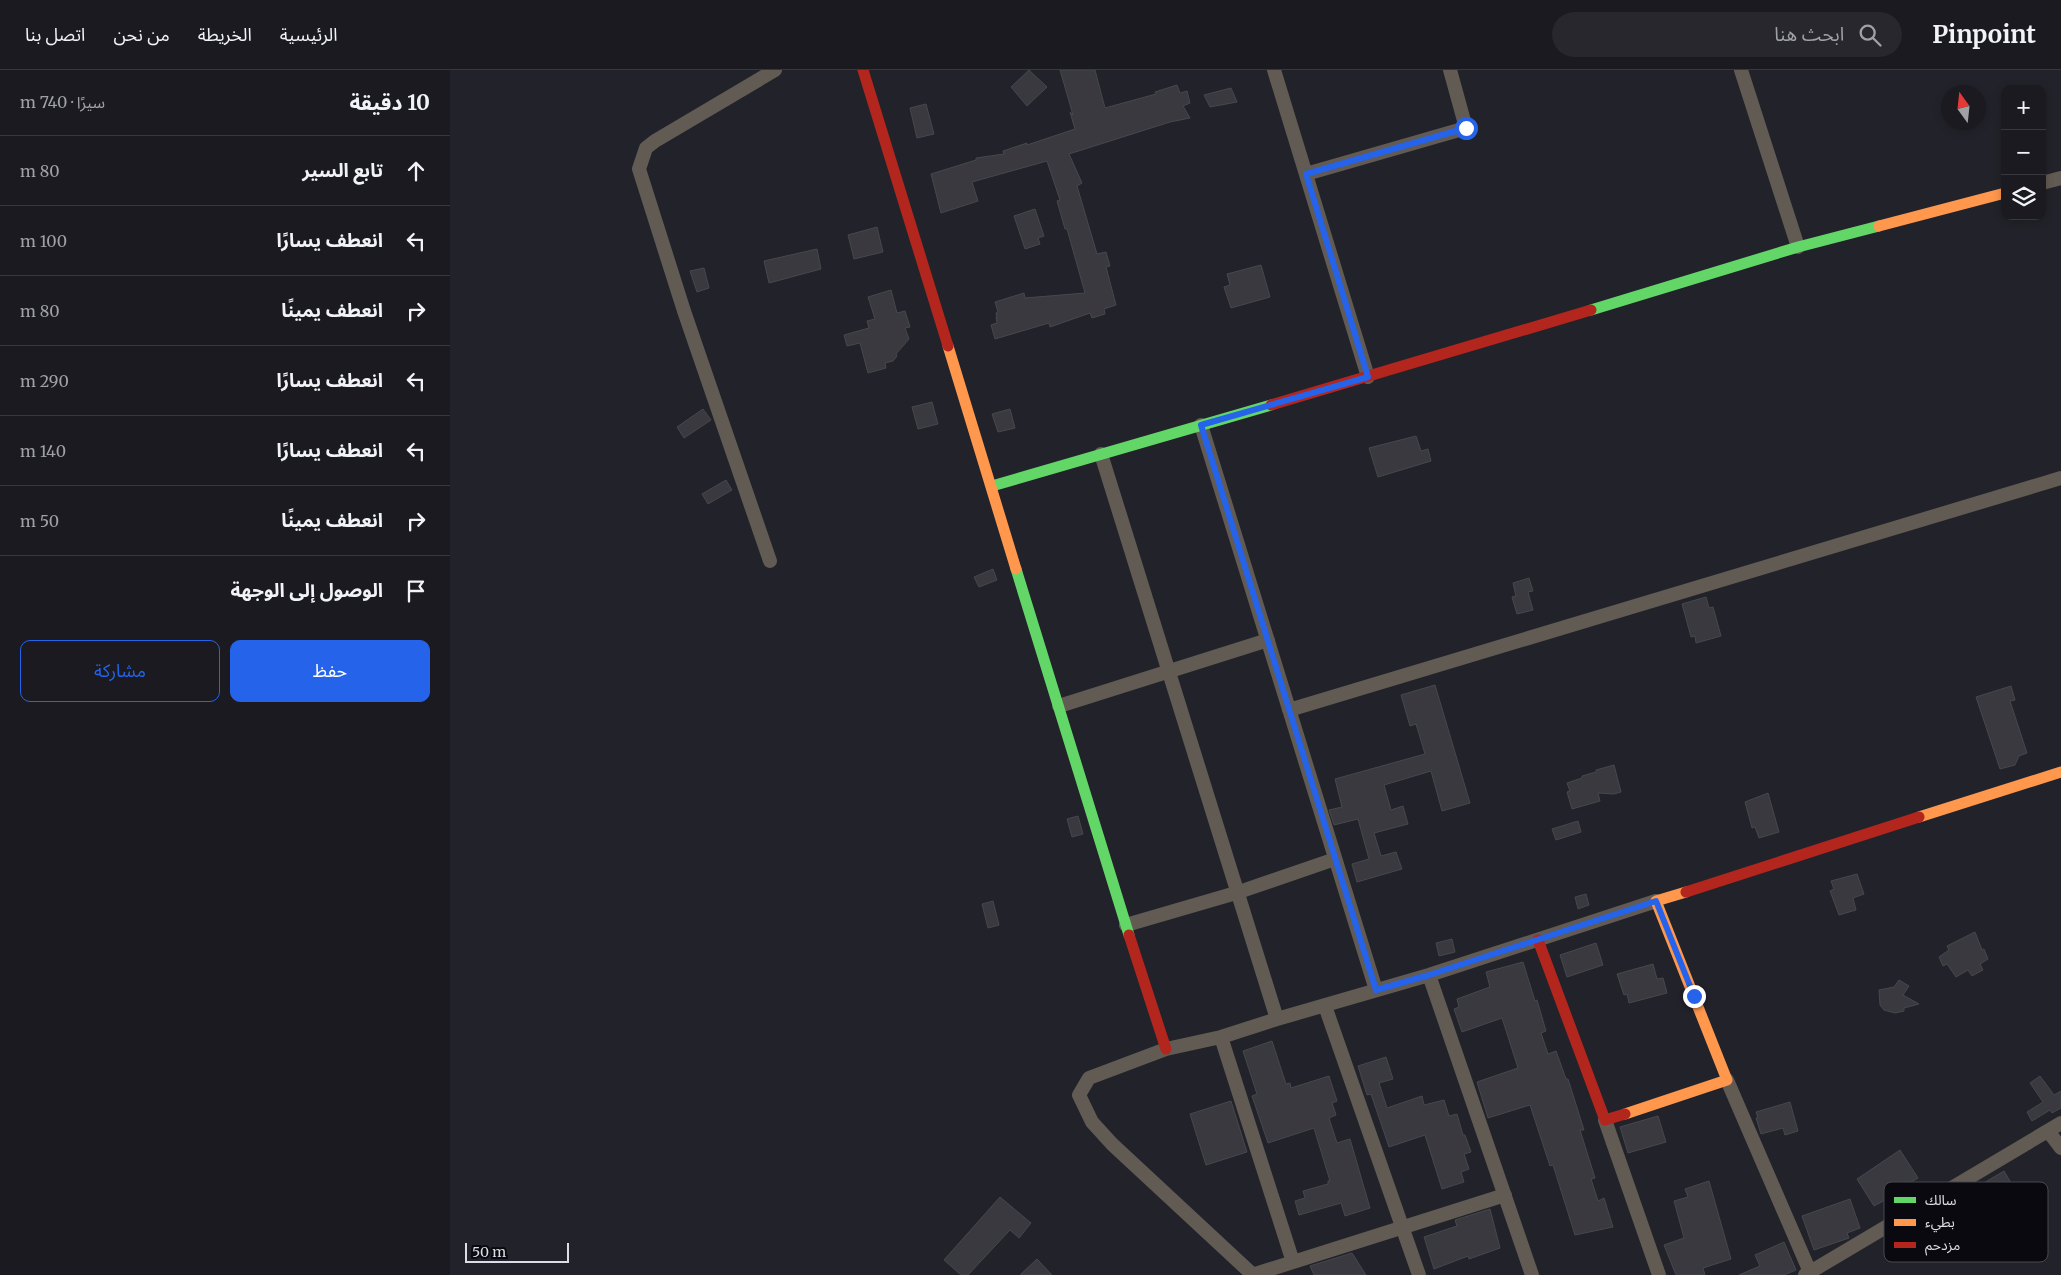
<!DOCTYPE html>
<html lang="ar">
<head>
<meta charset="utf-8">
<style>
	body { margin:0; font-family:Merriweather,"Noto Sans Arabic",serif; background:#27272d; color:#f1f3f6; direction:rtl }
	.controls { position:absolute; right:15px; top:15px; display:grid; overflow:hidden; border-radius:10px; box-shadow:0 2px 8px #0003 }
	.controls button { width:45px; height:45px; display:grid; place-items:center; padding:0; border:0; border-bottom:1px solid #38383e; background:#1a1a20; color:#f1f3f6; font:25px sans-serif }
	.compass { position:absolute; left:1491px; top:15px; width:45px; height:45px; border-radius:50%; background:#1a1a20; box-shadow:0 2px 8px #0003; rotate:345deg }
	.scale { position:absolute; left:15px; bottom:12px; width:104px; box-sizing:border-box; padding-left:5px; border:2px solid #dddde7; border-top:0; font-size:14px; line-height:18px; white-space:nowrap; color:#dddde7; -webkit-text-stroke:4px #09090f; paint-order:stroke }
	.stop { position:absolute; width:15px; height:15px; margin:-11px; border:4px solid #2563eb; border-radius:50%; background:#fff }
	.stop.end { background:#2563eb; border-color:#fff; box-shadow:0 1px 5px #0008 }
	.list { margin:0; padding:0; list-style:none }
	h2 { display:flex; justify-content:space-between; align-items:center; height:65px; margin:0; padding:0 20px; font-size:21px }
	h2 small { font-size:16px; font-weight:400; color:#9fa1a5 }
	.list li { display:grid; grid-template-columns:32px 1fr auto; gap:15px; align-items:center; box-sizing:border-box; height:70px; padding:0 20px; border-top:1px solid #38383e }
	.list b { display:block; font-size:19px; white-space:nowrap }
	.list em { font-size:16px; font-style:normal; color:#9fa1a5 }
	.actions { display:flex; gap:10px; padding:15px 20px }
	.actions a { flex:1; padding:11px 0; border:1px solid #2563eb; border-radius:10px; text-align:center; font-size:18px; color:#2563eb }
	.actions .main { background:#2563eb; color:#fff }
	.icon { flex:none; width:28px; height:28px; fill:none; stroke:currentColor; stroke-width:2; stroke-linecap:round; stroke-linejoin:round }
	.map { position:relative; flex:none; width:1611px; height:1205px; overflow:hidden; direction:ltr }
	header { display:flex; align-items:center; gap:30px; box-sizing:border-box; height:70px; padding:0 25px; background:#1a1a20; border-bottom:1px solid #38383e }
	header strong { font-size:24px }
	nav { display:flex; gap:28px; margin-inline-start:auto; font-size:18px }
	.search { width:350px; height:45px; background:#27272d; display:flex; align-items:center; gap:12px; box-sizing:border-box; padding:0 18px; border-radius:28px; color:#9fa1a5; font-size:19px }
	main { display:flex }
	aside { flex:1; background:#1a1a20 }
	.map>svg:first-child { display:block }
</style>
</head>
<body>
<header>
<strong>Pinpoint</strong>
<div class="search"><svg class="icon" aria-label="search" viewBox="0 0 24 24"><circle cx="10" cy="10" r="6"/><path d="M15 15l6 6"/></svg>ابحث هنا</div>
<nav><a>الرئيسية</a><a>الخريطة</a><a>من نحن</a><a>اتصل بنا</a></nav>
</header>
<main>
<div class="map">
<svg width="1611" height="1205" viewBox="0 0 1611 1205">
	<rect width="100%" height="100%" fill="#22222a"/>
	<path fill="#39393f" stroke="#47474e" d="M 579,0 L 597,17 L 577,36 L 561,17 Z
		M 610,0 L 645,0 L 655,38 L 706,24 L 705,22 L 727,15 L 730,23 L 737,21 L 740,33 L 733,36 L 740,48 L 720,52 L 619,84 L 632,113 L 627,116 L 647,184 L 656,182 L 660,196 L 656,197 L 666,235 L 654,239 L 655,244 L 642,248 L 640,243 L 600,257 L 599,253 L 545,269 L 541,255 L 547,253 L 546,247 L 547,247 L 546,243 L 548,242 L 545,232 L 574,223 L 575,228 L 635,223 L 617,159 L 615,159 L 607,131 L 610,130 L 597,91 L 522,112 L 528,131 L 491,143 L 481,104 L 526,90 L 526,88 L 554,84 L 553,81 L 577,73 L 577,75 L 625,59 L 620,42 L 623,45 Z
		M 781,18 L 787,32 L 760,37 L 754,25 Z
		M 476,34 L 484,64 L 467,68 L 460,38 Z
		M 585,139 L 594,166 L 588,168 L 590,174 L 575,179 L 564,146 Z
		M 427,157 L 433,182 L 404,189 L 398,165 Z
		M 367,179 L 371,199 L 319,213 L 314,191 Z
		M 811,195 L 820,227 L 781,238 L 774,217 L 780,215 L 777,204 Z
		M 254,198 L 259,218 L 247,222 L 240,201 Z
		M 441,220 L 447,243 L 455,241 L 460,257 L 455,258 L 459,269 L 446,284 L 447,286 L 443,291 L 435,293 L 436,298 L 418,303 L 410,273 L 397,276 L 394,265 L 419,258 L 417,251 L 425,249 L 418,227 Z
		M 482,332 L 488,354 L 468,359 L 462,337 Z
		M 253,339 L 261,350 L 234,368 L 227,357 Z
		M 560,339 L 565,358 L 548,362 L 542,344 Z
		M 966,366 L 971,381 L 978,379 L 981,391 L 928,407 L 919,378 Z
		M 276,410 L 282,420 L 258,434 L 252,424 Z
		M 543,499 L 547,510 L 529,517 L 524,507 Z
		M 1079,508 L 1083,521 L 1078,522 L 1083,540 L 1067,544 L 1062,527 L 1066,526 L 1063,513 Z
		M 1256,527 L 1259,538 L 1263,537 L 1271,566 L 1246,573 L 1245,566 L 1241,567 L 1232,534 Z
		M 985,615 L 1020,733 L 992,741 L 981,701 L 934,715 L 941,740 L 953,736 L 958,754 L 924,763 L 931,786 L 946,782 L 952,799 L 907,812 L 902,794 L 919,789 L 908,749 L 884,755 L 879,740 L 892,737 L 885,709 L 975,684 L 966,654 L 960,656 L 951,625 Z
		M 1561,616 L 1565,630 L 1560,631 L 1577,683 L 1569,686 L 1565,695 L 1550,699 L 1526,627 Z
		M 1164,695 L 1171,722 L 1164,724 L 1148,723 L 1150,731 L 1122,739 L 1117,722 L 1120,721 L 1117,713 L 1132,708 L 1132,706 L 1146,702 L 1146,700 Z
		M 1318,723 L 1329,762 L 1309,768 L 1305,757 L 1302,758 L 1295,732 Z
		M 628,746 L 633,764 L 622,767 L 617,749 Z
		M 1128,751 L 1131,762 L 1106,770 L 1102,759 Z
		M 1407,804 L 1414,824 L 1403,828 L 1406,840 L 1389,845 L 1380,821 L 1384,819 L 1381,811 Z
		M 1136,824 L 1139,835 L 1128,839 L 1125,827 Z
		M 543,831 L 549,855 L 538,858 L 532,834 Z
		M 1525,862 L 1532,880 L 1534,879 L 1538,889 L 1530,894 L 1533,900 L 1522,906 L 1518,900 L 1506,907 L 1497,894 L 1493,896 L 1489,887 L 1499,880 L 1497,876 Z
		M 1002,869 L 1005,882 L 989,886 L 986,873 Z
		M 1146,873 L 1153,895 L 1117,907 L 1110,885 Z
		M 1073,892 L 1085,931 L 1087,930 L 1096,961 L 1091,963 L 1098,984 L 1106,981 L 1116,1009 L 1118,1009 L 1134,1060 L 1130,1060 L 1145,1108 L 1141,1109 L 1148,1131 L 1154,1128 L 1163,1157 L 1125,1165 L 1103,1095 L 1100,1096 L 1080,1035 L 1038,1048 L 1027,1012 L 1068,998 L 1052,948 L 1012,962 L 1004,939 L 1009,937 L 1007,929 L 1040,917 L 1036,902 Z
		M 1203,894 L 1207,909 L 1213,908 L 1217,923 L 1179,933 L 1177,924 L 1174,925 L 1167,904 Z
		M 1449,910 L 1459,916 L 1453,925 L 1469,934 L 1454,938 L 1454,941 L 1445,943 L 1434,940 L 1430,935 L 1429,920 L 1444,917 Z
		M 822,971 L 836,1014 L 840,1013 L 841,1018 L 879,1006 L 887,1031 L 882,1033 L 886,1045 L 879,1048 L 887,1073 L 900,1069 L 920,1138 L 895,1146 L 891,1133 L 849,1145 L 845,1131 L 855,1128 L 853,1121 L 878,1114 L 878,1111 L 880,1111 L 864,1058 L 818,1073 L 802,1026 L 807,1024 L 793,981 Z
		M 936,987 L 943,1009 L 929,1013 L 937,1038 L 972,1026 L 974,1035 L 994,1030 L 999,1046 L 1007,1044 L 1013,1065 L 1015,1065 L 1021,1082 L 1014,1084 L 1019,1099 L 1011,1102 L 1014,1112 L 992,1119 L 975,1065 L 939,1077 L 921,1024 L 917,1025 L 908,996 Z
		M 1590,1006 L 1604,1025 L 1611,1021 L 1611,1038 L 1602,1043 L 1600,1040 L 1582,1051 L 1577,1042 L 1593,1032 L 1580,1013 Z
		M 781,1031 L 797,1082 L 756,1095 L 740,1044 Z
		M 1340,1032 L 1348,1061 L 1335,1065 L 1333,1058 L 1311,1064 L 1306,1048 L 1308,1048 L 1306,1042 Z
		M 1208,1046 L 1216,1072 L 1178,1083 L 1170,1057 Z
		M 1450,1080 L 1468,1108 L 1456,1115 L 1458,1126 L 1447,1129 L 1449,1134 L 1439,1139 L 1435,1130 L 1424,1136 L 1407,1109 Z
		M 1554,1101 L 1567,1123 L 1552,1132 L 1564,1152 L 1548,1162 L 1553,1170 L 1541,1178 L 1531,1162 L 1515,1172 L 1504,1153 L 1508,1150 L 1498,1134 Z
		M 1259,1111 L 1281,1189 L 1253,1198 L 1255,1205 L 1226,1205 L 1214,1175 L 1234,1168 L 1224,1131 L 1238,1127 L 1235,1119 Z
		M 550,1127 L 581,1153 L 569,1168 L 560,1160 L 518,1205 L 511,1205 L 494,1190 Z
		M 1400,1129 L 1410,1158 L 1397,1163 L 1399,1168 L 1364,1180 L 1352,1146 Z
		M 1040,1139 L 1050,1178 L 1019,1189 L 1018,1186 L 984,1199 L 974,1167 L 1007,1156 L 1005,1150 Z
		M 1334,1172 L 1346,1200 L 1334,1205 L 1289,1205 L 1310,1196 L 1305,1185 Z
		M 902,1183 L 916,1205 L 864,1205 L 860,1196 Z
		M 587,1189 L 602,1205 L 570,1205 Z"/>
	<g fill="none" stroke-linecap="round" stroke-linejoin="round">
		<path stroke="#625b53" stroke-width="14" d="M 824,0 L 918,307
			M 1291,0 L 1348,177
			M 856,104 L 1016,58 L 1000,0
			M 1592,113 L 1611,108
			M 751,355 L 926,920
			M 651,384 L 827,949
			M 320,491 L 234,241 L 189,99 L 196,78 L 205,71 L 325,0
			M 609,636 L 818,570
			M 839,640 L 1611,408
			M 676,855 L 786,823 L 885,789
			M 979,905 L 1082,1205
			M 875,936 L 969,1205
			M 771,967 L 843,1192
			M 1277,1010 L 1360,1202
			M 1155,1050 L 1209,1205
			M 1598,1061 L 1611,1078
			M 802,1205 L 1055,1125
			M 803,1205 L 662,1074 L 642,1052 L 629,1025 L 639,1008 L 716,979 L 771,967 L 827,949 L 979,905 L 1206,831
			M 1355,1205 L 1611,1053"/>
		<path stroke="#63d668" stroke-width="11" d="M 1141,240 L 1348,177 L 1429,156
			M 542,416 L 821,335
			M 566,499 L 679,865"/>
		<path stroke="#ff974d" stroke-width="11" d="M 1429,156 L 1555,123
			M 498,276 L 566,499
			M 1469,747 L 1611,702
			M 1175,1044 L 1277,1010 L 1206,831 L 1236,822"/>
		<path stroke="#b3261e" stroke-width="11" d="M 413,0 L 498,276
			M 821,335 L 1141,240
			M 1236,822 L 1469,747
			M 679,865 L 716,979
			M 1088,870 L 1155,1050 L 1175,1044"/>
	</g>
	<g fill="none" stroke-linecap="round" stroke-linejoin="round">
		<path stroke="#2563eb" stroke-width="6" d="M 1016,58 L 856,104 L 918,307 L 751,355 L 926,920 L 979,905 L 1206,831 L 1244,926"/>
	</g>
	<rect x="1434" y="1112" width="164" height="80" rx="8" fill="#09090f" stroke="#494950" stroke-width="1"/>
	<rect x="1444" y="1127" width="22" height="6" fill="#63d668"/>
	<rect x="1444" y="1149" width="22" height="7" fill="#ff974d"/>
	<rect x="1444" y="1172" width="22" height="6" fill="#b3261e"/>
	<g font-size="14" fill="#dddde7">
		<text x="1475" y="1135">سالك</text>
		<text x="1475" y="1157">بطيء</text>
		<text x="1475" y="1180">مزدحم</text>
	</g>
</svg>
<div class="controls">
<button>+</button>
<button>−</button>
<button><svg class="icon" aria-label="layers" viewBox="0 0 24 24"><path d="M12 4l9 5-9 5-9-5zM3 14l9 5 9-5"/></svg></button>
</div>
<svg class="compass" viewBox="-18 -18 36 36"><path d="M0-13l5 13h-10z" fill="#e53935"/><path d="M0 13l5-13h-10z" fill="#9fa1a5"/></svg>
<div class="scale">50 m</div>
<div class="stop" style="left:1016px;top:58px"></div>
<div class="stop end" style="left:1244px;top:926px"></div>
</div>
<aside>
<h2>10 دقيقة<small>سيرًا · 740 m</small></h2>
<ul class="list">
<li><svg class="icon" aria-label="ahead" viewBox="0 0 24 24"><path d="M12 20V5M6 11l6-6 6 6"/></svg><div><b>تابع السير</b></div><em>80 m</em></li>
<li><svg class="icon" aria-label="left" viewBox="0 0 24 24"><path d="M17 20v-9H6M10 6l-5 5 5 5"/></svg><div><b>انعطف يسارًا</b></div><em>100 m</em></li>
<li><svg class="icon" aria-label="right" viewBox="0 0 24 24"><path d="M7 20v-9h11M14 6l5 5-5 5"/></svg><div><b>انعطف يمينًا</b></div><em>80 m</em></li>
<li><svg class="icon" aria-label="left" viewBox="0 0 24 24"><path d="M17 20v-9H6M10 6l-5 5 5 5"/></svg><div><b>انعطف يسارًا</b></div><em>290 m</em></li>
<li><svg class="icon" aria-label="left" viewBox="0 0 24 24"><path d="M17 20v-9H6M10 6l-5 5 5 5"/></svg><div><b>انعطف يسارًا</b></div><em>140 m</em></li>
<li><svg class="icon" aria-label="right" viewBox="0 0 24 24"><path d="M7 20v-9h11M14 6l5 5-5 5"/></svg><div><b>انعطف يمينًا</b></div><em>50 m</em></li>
<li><svg class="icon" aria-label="arrive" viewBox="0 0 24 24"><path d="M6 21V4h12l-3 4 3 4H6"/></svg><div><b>الوصول إلى الوجهة</b></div></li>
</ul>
<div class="actions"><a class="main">حفظ</a><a>مشاركة</a></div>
</aside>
</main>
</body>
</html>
